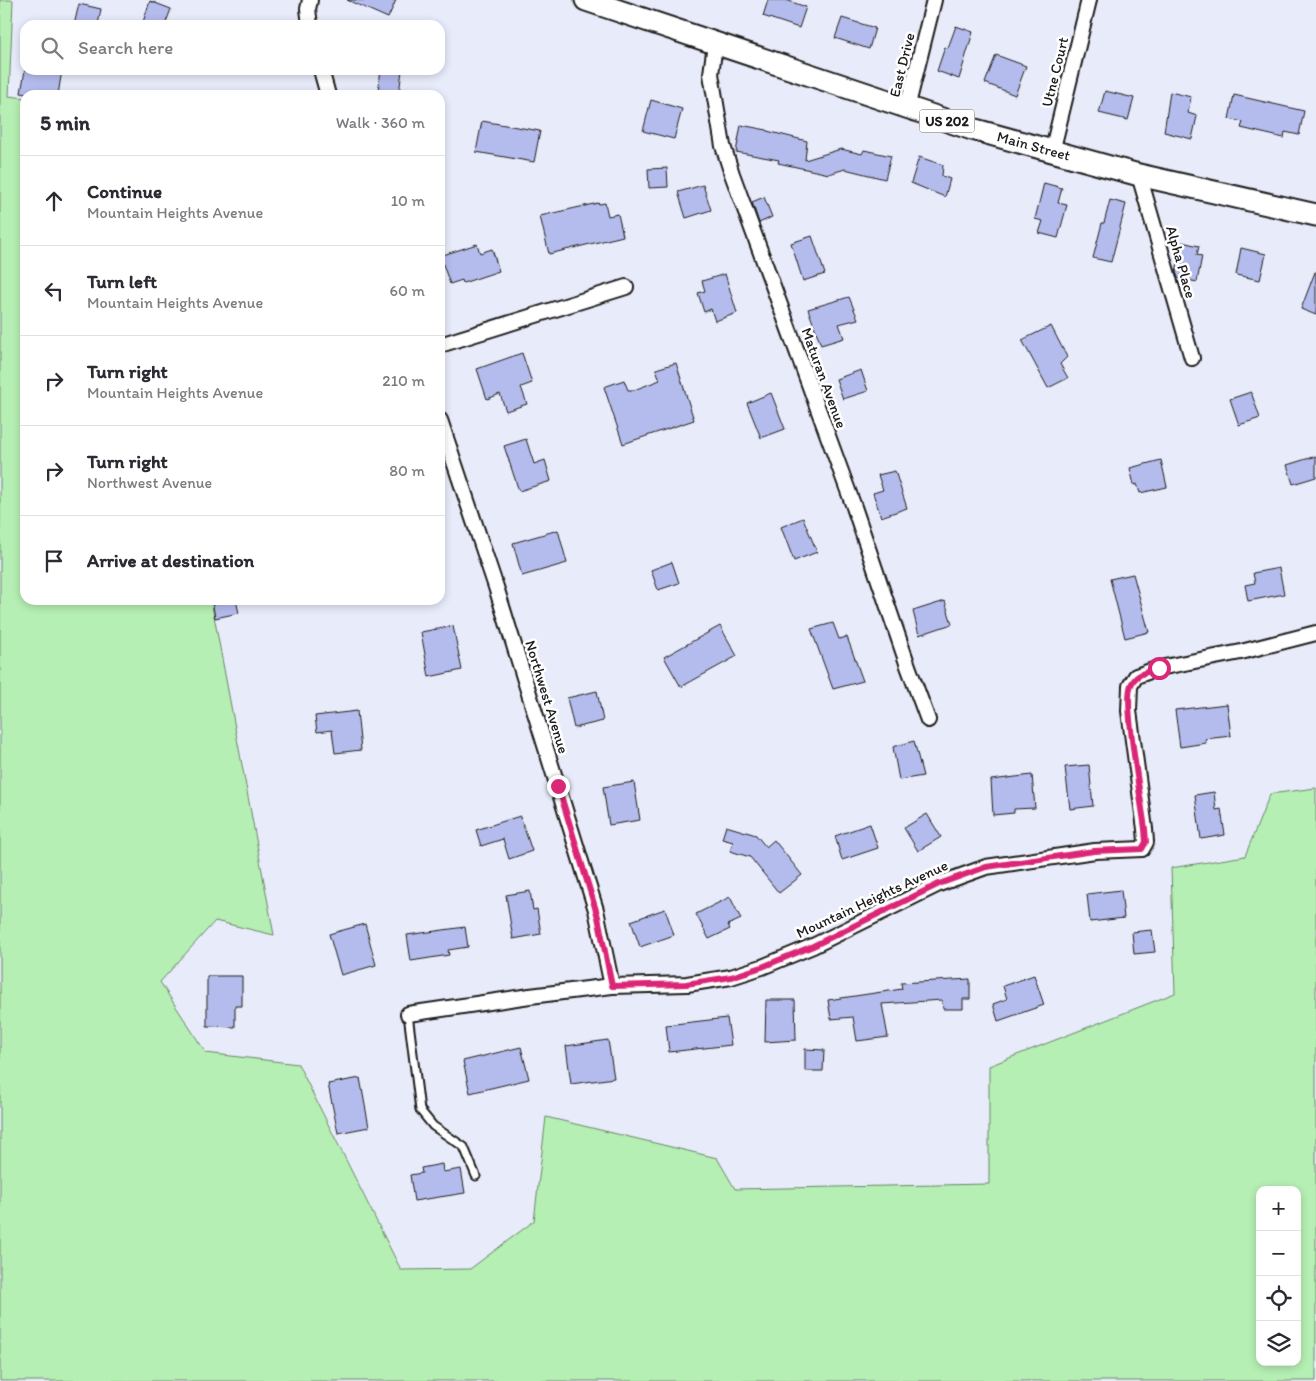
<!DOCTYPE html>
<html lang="en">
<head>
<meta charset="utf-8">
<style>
	body { margin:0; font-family:Itim,sans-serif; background:#f7f7f7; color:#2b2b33 }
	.controls { position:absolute; right:15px; bottom:15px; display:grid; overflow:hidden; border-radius:10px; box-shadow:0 2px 8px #0003 }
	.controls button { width:45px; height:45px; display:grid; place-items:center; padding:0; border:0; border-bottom:1px solid #e1e1e2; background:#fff; color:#2b2b33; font:25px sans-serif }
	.stop { position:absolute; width:15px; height:15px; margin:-11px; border:4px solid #db2777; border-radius:50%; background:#fff }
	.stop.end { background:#db2777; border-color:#fff; box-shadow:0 1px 5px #0008 }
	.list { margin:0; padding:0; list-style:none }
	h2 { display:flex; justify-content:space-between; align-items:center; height:65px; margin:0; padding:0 20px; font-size:21px }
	h2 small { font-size:16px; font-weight:400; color:#7c7c81 }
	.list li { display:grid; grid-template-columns:32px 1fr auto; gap:15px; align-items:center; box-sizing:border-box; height:90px; padding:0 20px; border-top:1px solid #e1e1e2 }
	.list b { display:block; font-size:19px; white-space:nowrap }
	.list p { margin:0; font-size:16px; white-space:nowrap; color:#7c7c81 }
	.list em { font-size:16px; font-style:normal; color:#7c7c81 }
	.icon { flex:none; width:28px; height:28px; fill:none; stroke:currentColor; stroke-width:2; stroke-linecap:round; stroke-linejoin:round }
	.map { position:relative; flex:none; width:1316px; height:1381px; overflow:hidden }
	.search { position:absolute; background:#fff; box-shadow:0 2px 8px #0003; left:20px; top:20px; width:425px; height:55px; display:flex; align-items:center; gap:12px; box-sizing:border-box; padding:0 18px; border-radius:15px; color:#7c7c81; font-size:19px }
	.panel { position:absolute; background:#fff; box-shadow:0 2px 8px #0003; left:20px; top:90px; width:425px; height:515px; border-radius:15px }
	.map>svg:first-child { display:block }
</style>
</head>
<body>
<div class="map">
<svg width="1316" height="1381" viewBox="0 0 1316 1381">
	<rect width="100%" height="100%" fill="#e8ebfa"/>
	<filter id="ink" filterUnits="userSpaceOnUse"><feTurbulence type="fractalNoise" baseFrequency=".02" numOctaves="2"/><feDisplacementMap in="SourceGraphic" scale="10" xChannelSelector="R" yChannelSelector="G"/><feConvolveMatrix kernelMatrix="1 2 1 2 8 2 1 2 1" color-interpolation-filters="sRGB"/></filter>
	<g filter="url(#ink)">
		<path fill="#b5efb3" stroke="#688668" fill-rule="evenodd" d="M 0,0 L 13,0 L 9,96 L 25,98 L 25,600 L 211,600 L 274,935 L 215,921 L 160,982 L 206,1053 L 298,1064 L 401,1270 L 470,1269 L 534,1221 L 546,1117 L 717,1158 L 735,1189 L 989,1184 L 989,1066 L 1175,993 L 1171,868 L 1245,856 L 1270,794 L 1316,788 L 1316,1381 L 0,1381 ZM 1260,1190 L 1297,1190 L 1297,1362 L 1260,1362 Z"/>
		<path fill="#b4bced" stroke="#1c1c1c" d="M 347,0 L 396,0 L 388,18 Z
			M 768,0 L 786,0 L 806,7 L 799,28 L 763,16 Z
			M 150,1 L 171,9 L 165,25 L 142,25 Z
			M 79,4 L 101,9 L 98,25 L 74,25 Z
			M 842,18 L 875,28 L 869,49 L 835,38 Z
			M 956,26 L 973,32 L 959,79 L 937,71 L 945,47 L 948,48 Z
			M 996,55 L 1026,66 L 1015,95 L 985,83 Z
			M 25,70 L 62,70 L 58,95 L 32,95 L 21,93 Z
			M 381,70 L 402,70 L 399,94 L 378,91 Z
			M 1105,91 L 1134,98 L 1128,120 L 1099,113 Z
			M 1170,92 L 1191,97 L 1188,113 L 1197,116 L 1192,139 L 1164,132 Z
			M 1234,95 L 1304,111 L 1299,135 L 1285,132 L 1284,138 L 1241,128 L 1243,122 L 1229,119 Z
			M 651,100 L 682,109 L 674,139 L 643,131 Z
			M 482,121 L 540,131 L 534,162 L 476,152 Z
			M 741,125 L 767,130 L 767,131 L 807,141 L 805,160 L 841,149 L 862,154 L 864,150 L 891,156 L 885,179 L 845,169 L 829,174 L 778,163 L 779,160 L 736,152 Z
			M 919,157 L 943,165 L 942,176 L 950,179 L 945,197 L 911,183 Z
			M 667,168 L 668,187 L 649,188 L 648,169 Z
			M 1044,183 L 1062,188 L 1058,203 L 1067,205 L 1058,238 L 1039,233 L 1043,221 L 1035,219 Z
			M 703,185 L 711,210 L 686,218 L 678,192 Z
			M 764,197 L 772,217 L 759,223 L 752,202 Z
			M 1110,200 L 1126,204 L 1111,262 L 1093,258 L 1102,223 L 1104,223 Z
			M 598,203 L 599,204 L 605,203 L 608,216 L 618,214 L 623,236 L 549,254 L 540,216 Z
			M 812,236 L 825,274 L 803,281 L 791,243 Z
			M 1182,242 L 1199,246 L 1197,255 L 1202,256 L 1197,282 L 1178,278 L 1176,272 Z
			M 477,244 L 480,253 L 492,249 L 499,271 L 463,283 L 462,280 L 450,284 L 440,256 Z
			M 1241,248 L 1266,254 L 1260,280 L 1236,275 Z
			M 1315,272 L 1316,272 L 1316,315 L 1301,309 Z
			M 725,274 L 737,313 L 715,321 L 711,309 L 704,312 L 698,293 L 705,291 L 702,281 Z
			M 849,297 L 858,319 L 839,324 L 844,338 L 821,345 L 808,309 Z
			M 1051,326 L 1067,357 L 1060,364 L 1068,378 L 1048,388 L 1022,340 Z
			M 522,353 L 532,383 L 521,387 L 527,404 L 506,411 L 500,394 L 487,399 L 477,369 Z
			M 676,363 L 694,420 L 623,444 L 604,387 L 624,380 L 628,390 L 634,390 L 660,380 L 656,369 Z
			M 861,370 L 868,391 L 843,399 L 836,379 Z
			M 1251,392 L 1260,418 L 1239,425 L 1230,399 Z
			M 771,393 L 785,429 L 761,438 L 747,403 Z
			M 526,439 L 534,464 L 545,460 L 551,481 L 519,491 L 504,446 Z
			M 1316,456 L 1316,477 L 1293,484 L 1287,465 Z
			M 1161,460 L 1167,487 L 1140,493 L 1137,484 L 1134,485 L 1130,468 Z
			M 895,471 L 907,508 L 881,517 L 873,493 L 883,490 L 878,475 Z
			M 803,518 L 817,552 L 794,561 L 781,527 Z
			M 558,530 L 567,563 L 522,576 L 513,543 Z
			M 672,562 L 679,583 L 658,590 L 651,570 Z
			M 1279,568 L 1284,594 L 1248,601 L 1245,585 L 1255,583 L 1253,573 Z
			M 1133,574 L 1149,632 L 1125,638 L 1110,579 Z
			M 212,600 L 236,600 L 239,613 L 215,618 Z
			M 945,601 L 952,624 L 919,635 L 913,611 Z
			M 833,623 L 839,639 L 847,637 L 863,681 L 833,689 L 811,629 Z
			M 453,626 L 462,670 L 429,677 L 421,632 Z
			M 720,626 L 737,656 L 681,687 L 664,657 Z
			M 597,691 L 603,721 L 574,728 L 567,698 Z
			M 1227,704 L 1231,736 L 1205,739 L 1206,743 L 1180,747 L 1175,710 Z
			M 357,711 L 361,750 L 335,753 L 332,730 L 317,732 L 315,716 Z
			M 914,741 L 923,776 L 899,780 L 893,747 Z
			M 1089,765 L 1093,806 L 1070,809 L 1065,767 Z
			M 1032,775 L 1035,808 L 1014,809 L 1014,813 L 993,815 L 991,780 Z
			M 634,782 L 640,820 L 609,825 L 603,787 Z
			M 1214,792 L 1216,810 L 1221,809 L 1225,835 L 1201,839 L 1195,795 Z
			M 927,814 L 941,837 L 918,851 L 904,828 Z
			M 520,816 L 532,851 L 509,859 L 503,839 L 481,846 L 476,830 Z
			M 870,824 L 878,848 L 842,860 L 835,836 Z
			M 726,826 L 756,835 L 766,847 L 774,840 L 802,875 L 779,893 L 750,857 L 730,851 L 733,842 L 722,839 Z
			M 1121,890 L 1124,918 L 1090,922 L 1087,894 Z
			M 530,891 L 533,910 L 537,909 L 541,934 L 513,939 L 506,895 Z
			M 730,897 L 741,919 L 728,925 L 730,929 L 709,939 L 696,914 Z
			M 665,909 L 674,935 L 640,947 L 631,921 Z
			M 365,924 L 376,965 L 341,975 L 329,934 Z
			M 465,927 L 468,947 L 448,950 L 449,955 L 411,961 L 407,935 Z
			M 1152,930 L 1155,952 L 1134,954 L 1132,932 Z
			M 1034,975 L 1044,1005 L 998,1021 L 993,1004 L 1007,999 L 1003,986 Z
			M 207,976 L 242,976 L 242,1006 L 235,1006 L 235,1027 L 207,1026 Z
			M 970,979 L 970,999 L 963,999 L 963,1009 L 943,1009 L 942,1000 L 882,1004 L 888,1037 L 857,1041 L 853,1017 L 831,1019 L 828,1000 L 902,989 L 901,983 Z
			M 766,1000 L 795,1000 L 796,1040 L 765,1042 Z
			M 727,1018 L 731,1045 L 669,1052 L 666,1025 Z
			M 608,1040 L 614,1078 L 571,1084 L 566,1046 Z
			M 521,1047 L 529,1079 L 470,1093 L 463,1061 Z
			M 805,1049 L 824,1050 L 823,1071 L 805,1071 Z
			M 360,1078 L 369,1127 L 338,1133 L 328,1084 Z
			M 442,1164 L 443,1172 L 461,1169 L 465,1193 L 414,1201 L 410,1175 L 422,1173 L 421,1168 Z"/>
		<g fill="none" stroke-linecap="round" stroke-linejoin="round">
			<g stroke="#1c1c1c" stroke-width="11">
				<path id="service" d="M 408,1014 L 420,1110 L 433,1126 L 464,1147 L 476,1176"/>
			</g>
			<g stroke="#1c1c1c" stroke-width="18">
				<path id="minor" d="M 310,25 L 308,9 L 310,0
					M 715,44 L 711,74 L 723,146 L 732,174 L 854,507 L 908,666 L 928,720
					M 321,70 L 328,95
					M 907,108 L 934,0
					M 1052,152 L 1089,0
					M 1139,175 L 1192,358
					M 440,345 L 626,287
					M 440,420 L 496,587 L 596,910 L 612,986
					M 408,1014 L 530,996 L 612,986 L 687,984 L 731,977 L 762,967 L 813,946 L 939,884 L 986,867 L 1095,851 L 1142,849 L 1146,842 L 1145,829 L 1129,711 L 1130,686 L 1136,676 L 1159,668 L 1241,652 L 1316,633"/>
			</g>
			<g stroke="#1c1c1c" stroke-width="25">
				<g id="primary">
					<path id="s1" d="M 586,0 L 972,129 L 1139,175 L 1316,215"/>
				</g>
			</g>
			<use href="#service" stroke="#fff" stroke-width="7"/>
			<use href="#minor" stroke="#fff" stroke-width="14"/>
			<use href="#primary" stroke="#fff" stroke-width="21"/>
		</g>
	</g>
	<g fill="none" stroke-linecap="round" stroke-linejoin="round" filter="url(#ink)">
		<path stroke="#db2777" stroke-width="6" d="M 558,786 L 598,917 L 612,986 L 686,984 L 731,977 L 762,967 L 813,946 L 939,884 L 986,867 L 1094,851 L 1142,849 L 1146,842 L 1145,829 C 1142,805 1123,701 1131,685 C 1136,673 1148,672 1159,668"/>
	</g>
	<g text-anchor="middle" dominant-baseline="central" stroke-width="5" stroke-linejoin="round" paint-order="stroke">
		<rect fill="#fff" stroke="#606060" stroke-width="1" x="919.5" y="109.5" width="55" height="23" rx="4"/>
		<g font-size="14" font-weight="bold" fill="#1c1c1c">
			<text x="947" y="121">US 202</text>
		</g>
		<g font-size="15" fill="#1c1c1c" stroke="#fff">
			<text transform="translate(902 65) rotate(-76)">East Drive</text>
			<text transform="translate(1055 72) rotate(-76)">Utne Court</text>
			<text stroke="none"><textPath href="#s1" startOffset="471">Main Street</textPath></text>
			<text transform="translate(1181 262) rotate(74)">Alpha Place</text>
			<text transform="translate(824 378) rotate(70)">Maturan Avenue</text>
			<text transform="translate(547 697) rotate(73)">Northwest Avenue</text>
			<text transform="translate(872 899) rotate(-25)">Mountain Heights Avenue</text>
		</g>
	</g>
</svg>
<div class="controls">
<button>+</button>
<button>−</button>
<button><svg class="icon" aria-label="locate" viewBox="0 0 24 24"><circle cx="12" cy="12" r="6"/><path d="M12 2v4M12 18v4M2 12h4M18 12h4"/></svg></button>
<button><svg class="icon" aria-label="layers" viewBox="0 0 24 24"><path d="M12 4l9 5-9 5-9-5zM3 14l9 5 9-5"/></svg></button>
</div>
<div class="stop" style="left:1159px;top:668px"></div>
<div class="stop end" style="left:558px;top:786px"></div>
<div class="search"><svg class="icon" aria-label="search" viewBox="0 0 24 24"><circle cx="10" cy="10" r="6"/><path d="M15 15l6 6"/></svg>Search here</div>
<section class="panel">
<h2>5 min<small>Walk · 360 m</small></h2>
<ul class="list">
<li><svg class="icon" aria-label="ahead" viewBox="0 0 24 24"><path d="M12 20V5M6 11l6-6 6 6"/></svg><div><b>Continue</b><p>Mountain Heights Avenue</p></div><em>10 m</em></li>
<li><svg class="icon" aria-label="left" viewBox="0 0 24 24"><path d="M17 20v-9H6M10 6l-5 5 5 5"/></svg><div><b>Turn left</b><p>Mountain Heights Avenue</p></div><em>60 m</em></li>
<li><svg class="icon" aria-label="right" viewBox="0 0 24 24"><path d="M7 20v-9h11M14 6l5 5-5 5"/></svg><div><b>Turn right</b><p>Mountain Heights Avenue</p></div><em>210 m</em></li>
<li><svg class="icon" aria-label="right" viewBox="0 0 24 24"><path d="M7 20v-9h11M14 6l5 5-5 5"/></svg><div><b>Turn right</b><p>Northwest Avenue</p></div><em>80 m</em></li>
<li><svg class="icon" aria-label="arrive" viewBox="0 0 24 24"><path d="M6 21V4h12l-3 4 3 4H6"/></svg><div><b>Arrive at destination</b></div></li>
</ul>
</section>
</div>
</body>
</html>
